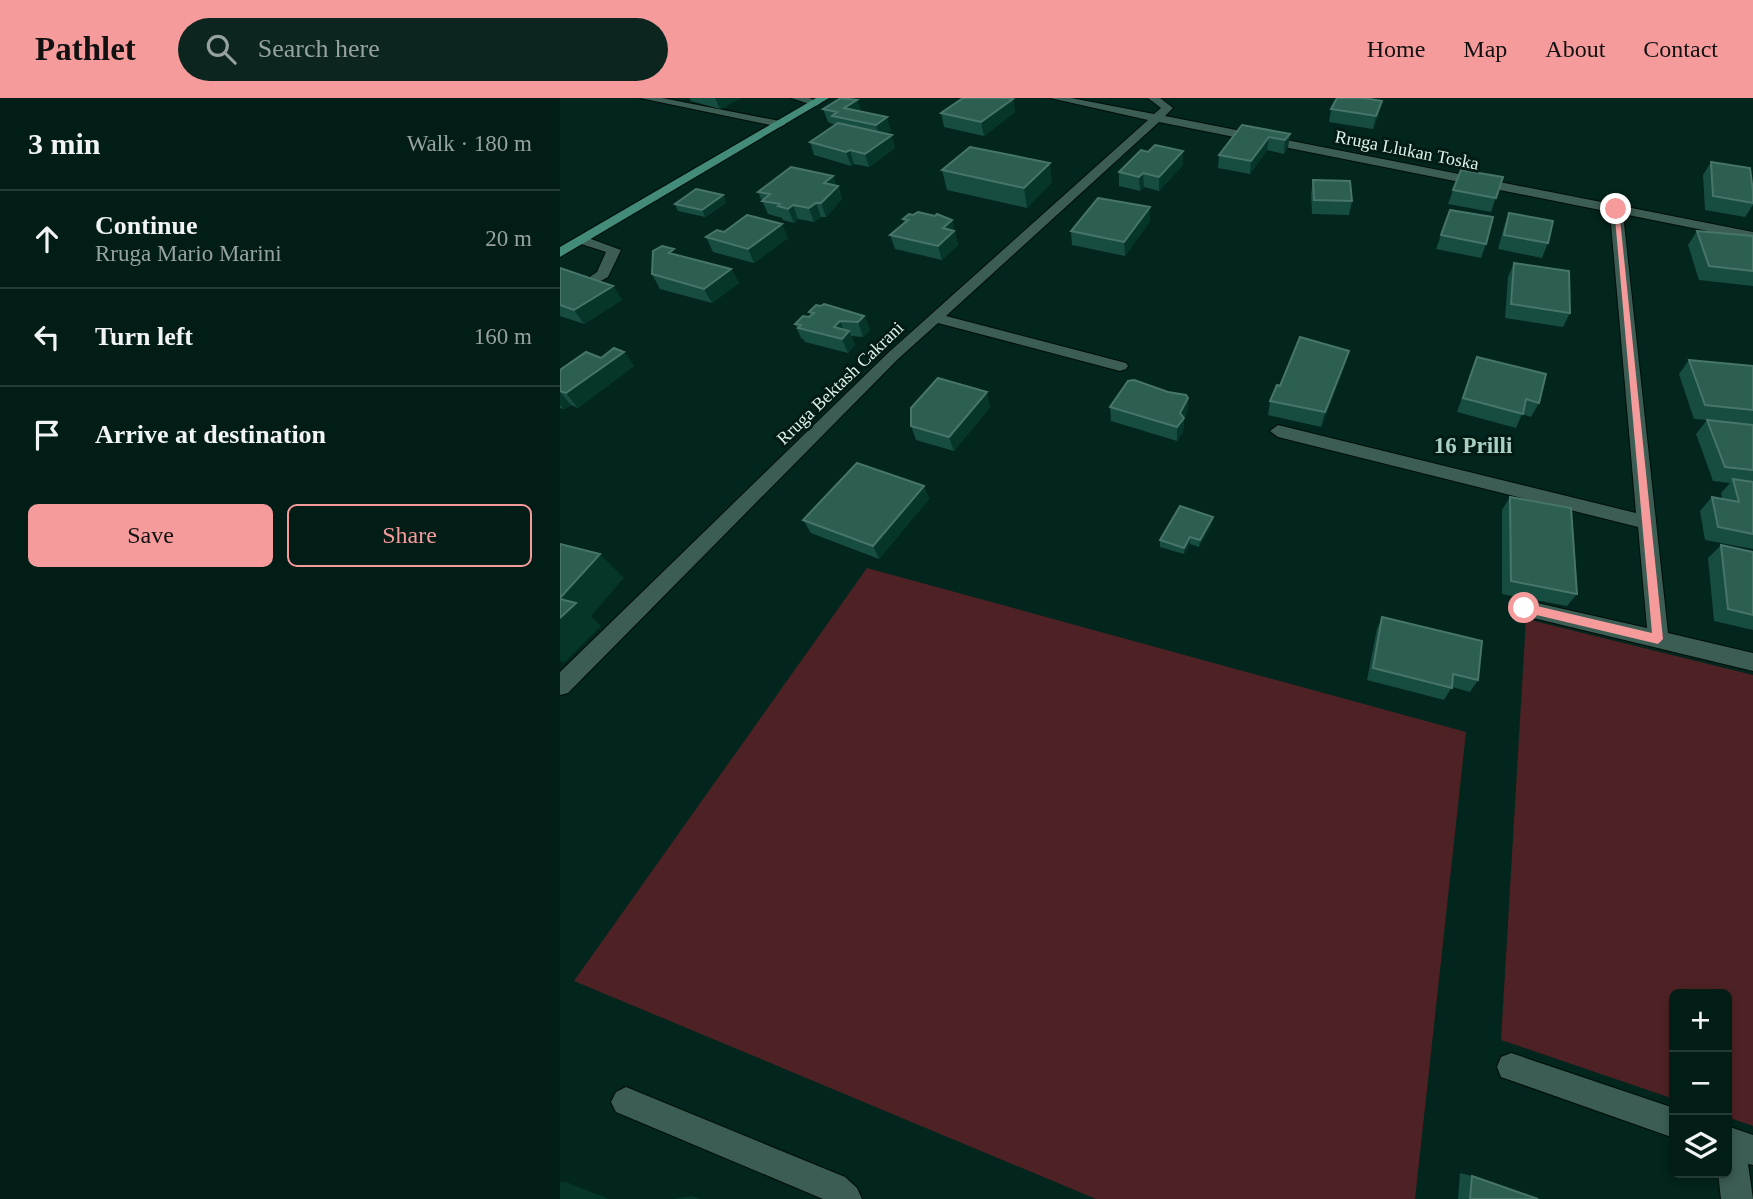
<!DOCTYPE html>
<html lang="en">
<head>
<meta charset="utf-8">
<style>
	body { margin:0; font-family:Georgia,serif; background:#0c251f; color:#f1f3f6 }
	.controls { position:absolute; right:21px; bottom:21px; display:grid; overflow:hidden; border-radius:10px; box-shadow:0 4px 10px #0003 }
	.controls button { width:63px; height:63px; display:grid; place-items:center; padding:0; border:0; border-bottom:2px solid #233a35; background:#021c16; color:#f1f3f6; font:35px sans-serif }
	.stop { position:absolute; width:21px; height:21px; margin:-16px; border:5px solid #f59b9c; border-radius:50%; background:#fff }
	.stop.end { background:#f59b9c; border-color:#fff; box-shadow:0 2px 7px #0008 }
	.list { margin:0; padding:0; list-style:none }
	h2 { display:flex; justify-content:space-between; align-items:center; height:91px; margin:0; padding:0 28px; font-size:30px }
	h2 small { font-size:23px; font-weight:400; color:#96a1a1 }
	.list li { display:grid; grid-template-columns:46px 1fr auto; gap:21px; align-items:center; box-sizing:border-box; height:98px; padding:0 28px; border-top:2px solid #233a35 }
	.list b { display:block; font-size:26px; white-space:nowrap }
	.list p { margin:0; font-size:23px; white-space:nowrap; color:#96a1a1 }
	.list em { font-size:23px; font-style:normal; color:#96a1a1 }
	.actions { display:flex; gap:14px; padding:21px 28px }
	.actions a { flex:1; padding:16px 0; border:2px solid #f59b9c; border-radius:10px; text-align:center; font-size:24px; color:#f59b9c }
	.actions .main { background:#f59b9c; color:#111 }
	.icon { flex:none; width:38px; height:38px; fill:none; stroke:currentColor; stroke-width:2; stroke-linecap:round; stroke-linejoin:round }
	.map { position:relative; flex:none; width:1193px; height:1101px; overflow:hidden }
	header { display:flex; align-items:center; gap:42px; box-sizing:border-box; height:98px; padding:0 35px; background:#f59b9c; color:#111 }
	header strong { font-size:33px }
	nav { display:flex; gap:38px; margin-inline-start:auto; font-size:24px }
	.search { width:490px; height:63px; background:#0c251f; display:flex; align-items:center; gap:18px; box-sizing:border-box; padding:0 24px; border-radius:38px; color:#96a1a1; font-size:26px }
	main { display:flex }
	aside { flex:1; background:#021c16 }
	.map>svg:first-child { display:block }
</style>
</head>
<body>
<header>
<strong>Pathlet</strong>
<div class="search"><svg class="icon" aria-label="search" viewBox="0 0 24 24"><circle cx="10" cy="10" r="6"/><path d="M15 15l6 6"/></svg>Search here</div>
<nav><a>Home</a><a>Map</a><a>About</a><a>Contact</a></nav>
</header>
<main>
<aside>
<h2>3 min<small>Walk · 180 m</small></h2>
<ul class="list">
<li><svg class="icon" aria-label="ahead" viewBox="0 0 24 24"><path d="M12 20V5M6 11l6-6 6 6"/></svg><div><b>Continue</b><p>Rruga Mario Marini</p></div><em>20 m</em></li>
<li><svg class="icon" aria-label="left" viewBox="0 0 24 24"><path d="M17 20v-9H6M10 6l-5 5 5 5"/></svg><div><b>Turn left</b></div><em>160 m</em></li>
<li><svg class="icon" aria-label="arrive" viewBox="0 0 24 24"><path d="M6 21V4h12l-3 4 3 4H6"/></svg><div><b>Arrive at destination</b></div></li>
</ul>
<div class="actions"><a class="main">Save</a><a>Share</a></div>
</aside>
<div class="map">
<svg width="1193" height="1101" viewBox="0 0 1193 1101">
	<rect width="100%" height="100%" fill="#02251d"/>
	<path fill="#4e2224" d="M 307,470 L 906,634 L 855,1101 L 536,1101 L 14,883 Z
		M 966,521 L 1193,577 L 1193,1028 L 1167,1019 L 1167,896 L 1114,896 L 1114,1001 L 941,942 Z"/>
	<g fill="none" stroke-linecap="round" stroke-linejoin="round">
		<g stroke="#000d08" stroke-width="2">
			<path id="minor" d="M 80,0 L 102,0 L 220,23 L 226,26 L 220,29 Z
				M 231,0 L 249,0 L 261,5 L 256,8 Z
				M 490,0 L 511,0 L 594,16 L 601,10 L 588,0 L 600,0 L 613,10 L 605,18 L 1193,134 L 1193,142 L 1063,116 L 1108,535 L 1193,555 L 1193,573 L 957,516 L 954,510 L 957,504 L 964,502 L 1087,530 L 1078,429 L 718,339 L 710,333 L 718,327 L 1076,415 L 1050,114 L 599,24 L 386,218 L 566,265 L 568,268 L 566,271 L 560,273 L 378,225 L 338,261 L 8,595 L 0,597 L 0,574 L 328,255 L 588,22 Z
				M 23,138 L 61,152 L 48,179 L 22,193 L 15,189 L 37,174 L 46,154 L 18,145 L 16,142 Z
				M 951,955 L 1114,1010 L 1114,1040 L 941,979 L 937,969 L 941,959 Z
				M 66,989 L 285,1079 L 297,1090 L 302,1101 L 263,1101 L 56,1014 L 51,1004 L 56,994 Z
				M 1167,1028 L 1193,1037 L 1193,1067 L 1188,1066 L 1193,1101 L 1161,1101 L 1158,1075 L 1167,1075 Z"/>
		</g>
		<g stroke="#000d08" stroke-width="2">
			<path id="major" d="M 256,0 L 269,0 L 0,159 L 0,149 Z"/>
		</g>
		<use href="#minor" fill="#3b5d53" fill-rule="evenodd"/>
		<use href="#major" fill="#438c79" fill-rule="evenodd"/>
	</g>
	<path fill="#174c40" d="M 129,0 L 181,0 L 160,11 L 131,3 Z
		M 453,1 L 455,14 L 424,38 L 384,29 L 381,15 Z
		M 297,2 L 301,14 L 331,32 L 326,36 L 335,50 L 309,69 L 294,66 L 291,68 L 254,57 L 250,44 L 275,27 L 268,24 L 263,11 Z
		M 771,11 L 819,16 L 813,31 L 769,24 Z
		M 682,27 L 730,36 L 728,49 L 724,56 L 707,52 L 690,76 L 658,70 L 659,57 Z
		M 623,53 L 623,67 L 599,93 L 584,89 L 580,93 L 559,88 L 559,74 L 588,54 Z
		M 1151,64 L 1193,105 L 1193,107 L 1185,119 L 1145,112 L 1143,77 Z
		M 382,72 L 492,84 L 467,110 L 387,92 Z
		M 943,79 L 931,114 L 888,106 L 893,92 Z
		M 753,82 L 792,103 L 789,117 L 752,116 L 751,96 Z
		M 278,88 L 282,101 L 266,119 L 261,119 L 254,124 L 238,121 L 234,125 L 223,122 L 222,120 L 208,116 L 198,94 Z
		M 163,97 L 166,105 L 145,119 L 118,113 L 115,106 Z
		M 590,109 L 590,123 L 565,158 L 512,147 L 511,133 Z
		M 890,112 L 926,146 L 921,160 L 876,151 Z
		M 949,115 L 988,145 L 982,160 L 938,151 L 944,129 Z
		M 353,117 L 392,122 L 398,147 L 382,162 L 335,151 L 330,137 L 344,125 L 343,121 Z
		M 1137,133 L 1193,138 L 1193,188 L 1139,182 L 1128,147 Z
		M 164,134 L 228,140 L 194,165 L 153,154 L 146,139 Z
		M 116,156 L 171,171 L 179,185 L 152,205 L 100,191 L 92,176 Z
		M 954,165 L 1010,215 L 1003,229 L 945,220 L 948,179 Z
		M 0,170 L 53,188 L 62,202 L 24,226 L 0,218 Z
		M 249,214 L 304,218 L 310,232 L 303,239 L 291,238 L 295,247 L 288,255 L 245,244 L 243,241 L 241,240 L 235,226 L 251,218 Z
		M 789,253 L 785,267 L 761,329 L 708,317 L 710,303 L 720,288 Z
		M 64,254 L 74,268 L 18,310 L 11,307 L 4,311 L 0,310 L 0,272 L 41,260 Z
		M 917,259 L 979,305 L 971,319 L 962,316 L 956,330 L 897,314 L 911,273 Z
		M 1129,262 L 1193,270 L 1193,451 L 1145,442 L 1140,413 L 1152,399 L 1162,401 L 1161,395 L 1170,385 L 1153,383 L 1136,336 L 1147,322 L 1134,321 L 1119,276 Z
		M 628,300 L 627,314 L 624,321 L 623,334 L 617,343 L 551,323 L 550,309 Z
		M 430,309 L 394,353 L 356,342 L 351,328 Z
		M 364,388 L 369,401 L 319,461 L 251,435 L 243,422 Z
		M 950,399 L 1017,496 L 1007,508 L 942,496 L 942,412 Z
		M 653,419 L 652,425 L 639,449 L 630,446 L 624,456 L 600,449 L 600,442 Z
		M 1161,447 L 1193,454 L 1193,532 L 1154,523 L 1148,460 Z
		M 822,519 L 918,582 L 910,594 L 892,589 L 884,602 L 807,582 L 817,531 Z
		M 900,1075 L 912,1078 L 978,1101 L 898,1101 Z"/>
	<path fill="#06352a" d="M 155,0 L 181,0 L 160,11 Z
		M 453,1 L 455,14 L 424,38 L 421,24 Z
		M 297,2 L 301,16 L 284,10 Z
		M 822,3 L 819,16 L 813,31 L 816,18 Z
		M 327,19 L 331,32 L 320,40 L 316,27 Z
		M 730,36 L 728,49 L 724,56 L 725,42 Z
		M 332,37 L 335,50 L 309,69 L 305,56 Z
		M 709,39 L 707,52 L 690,76 L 691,63 Z
		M 290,52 L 294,66 L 291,68 L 286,54 Z
		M 623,53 L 623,67 L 599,93 L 599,79 Z
		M 490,65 L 492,84 L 467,110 L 464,90 Z
		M 583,75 L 584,89 L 580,93 L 579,79 Z
		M 273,78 L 282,101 L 266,119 L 261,105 L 264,85 Z
		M 163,97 L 166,105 L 145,119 L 142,112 Z
		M 256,105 L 261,119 L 254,124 L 249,110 Z
		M 233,107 L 238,121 L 234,125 L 228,111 Z
		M 590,109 L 590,123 L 565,158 L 564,144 Z
		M 392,122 L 398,147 L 382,162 L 378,148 L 383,130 Z
		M 222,126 L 228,140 L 194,165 L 188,151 Z
		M 171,171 L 179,185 L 152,205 L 144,191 Z
		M 53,188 L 62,202 L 24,226 L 14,212 Z
		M 304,218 L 310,232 L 303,239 L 298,224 Z
		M 280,223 L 286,237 L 289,233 L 295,247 L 288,255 L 282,241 L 274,229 Z
		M 789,253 L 785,267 L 761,329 L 765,314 Z
		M 64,254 L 74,268 L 18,310 L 6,295 Z
		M 0,294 L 11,307 L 4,311 L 0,307 Z
		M 427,294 L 430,309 L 394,353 L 389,339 Z
		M 628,300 L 627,314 L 624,321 L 623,334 L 617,343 L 617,329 L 620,315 Z
		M 364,388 L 369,401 L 319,461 L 313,448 Z
		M 653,419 L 652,425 L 639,449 L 640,442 Z
		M 630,439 L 630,446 L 624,456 L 624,450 Z
		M 40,456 L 64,480 L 31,518 L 41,528 L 4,565 L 0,562 L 0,500 Z
		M 0,1084 L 6,1084 L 49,1101 L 0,1101 Z
		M 132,1098 L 141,1101 L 112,1101 Z"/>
	<path fill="#2c5e52" stroke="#48756a" stroke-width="2" d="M 281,0 L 297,2 L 284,10 L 327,19 L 316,27 L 272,18 L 277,14 L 263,11 Z
		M 403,0 L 449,0 L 453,1 L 421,24 L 381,15 Z
		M 777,0 L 804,0 L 822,3 L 816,18 L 771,11 Z
		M 278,25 L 332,37 L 305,56 L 290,52 L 286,54 L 250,44 Z
		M 682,27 L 730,36 L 725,42 L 709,39 L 691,63 L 659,57 Z
		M 595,47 L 623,53 L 599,79 L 583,75 L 579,79 L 559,74 L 581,52 L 588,54 Z
		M 410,49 L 490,65 L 464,90 L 382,72 Z
		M 1151,64 L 1190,70 L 1193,94 L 1193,105 L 1153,98 Z
		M 231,69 L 273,78 L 264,85 L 278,88 L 261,105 L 256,105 L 249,110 L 233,107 L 228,111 L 218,108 L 220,106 L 202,103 L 210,96 L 198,94 Z
		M 901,72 L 943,79 L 936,100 L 893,92 Z
		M 753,82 L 790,83 L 792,103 L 754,102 Z
		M 136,91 L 163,97 L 142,112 L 115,106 Z
		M 538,100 L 590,109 L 564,144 L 511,133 Z
		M 890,112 L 933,119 L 926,146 L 881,137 Z
		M 358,114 L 375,118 L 377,116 L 392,122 L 383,130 L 394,133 L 378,148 L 330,137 L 348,122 L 343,121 L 349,116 L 353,117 Z
		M 949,115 L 993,123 L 988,145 L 944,137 Z
		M 187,117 L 222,126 L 188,151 L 146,139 L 157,132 L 164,134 Z
		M 1137,133 L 1193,138 L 1193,173 L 1149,168 Z
		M 102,148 L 114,151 L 109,155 L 171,171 L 144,191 L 92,176 L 93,153 Z
		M 954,165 L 1009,173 L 1010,215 L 951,206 Z
		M 0,170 L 53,188 L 14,212 L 0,207 Z
		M 264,206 L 304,218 L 298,224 L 280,223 L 274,229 L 289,233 L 282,241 L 238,230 L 241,227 L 235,226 L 243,218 L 249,219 L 254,215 L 249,214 L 256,207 L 261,208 Z
		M 740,239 L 789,253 L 765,314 L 710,303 L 717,287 L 720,288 Z
		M 54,250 L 64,254 L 6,295 L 0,293 L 0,272 L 26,254 L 41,260 Z
		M 917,259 L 986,276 L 979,305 L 966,301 L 963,316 L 903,300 Z
		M 1129,262 L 1193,268 L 1193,312 L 1145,307 Z
		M 378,280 L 427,294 L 389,339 L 351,328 L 351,310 Z
		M 574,282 L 608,294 L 626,297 L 628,300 L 620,315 L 624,320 L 617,329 L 550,309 L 568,283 Z
		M 1147,322 L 1193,327 L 1193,372 L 1165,369 Z
		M 297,365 L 364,388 L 313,448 L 243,422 Z
		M 1173,381 L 1193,384 L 1193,436 L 1158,429 L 1152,399 L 1179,404 Z
		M 950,399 L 1011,410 L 1017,496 L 951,483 Z
		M 620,408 L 653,419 L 640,442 L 630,439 L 624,450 L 600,442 Z
		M 0,446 L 40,456 L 0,500 Z
		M 1161,447 L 1193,454 L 1193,517 L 1168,511 Z
		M 0,501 L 16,505 L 0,520 Z
		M 822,519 L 922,543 L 918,582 L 893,576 L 892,590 L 813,570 Z
		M 912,1078 L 978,1101 L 910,1101 Z"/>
	<path fill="#f59b9c" d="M 1054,109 L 1059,111 L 1103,541 L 1098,546 L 964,514 L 959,510 L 964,505 L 1092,535 Z"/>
	<g text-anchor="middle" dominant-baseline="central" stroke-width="6" stroke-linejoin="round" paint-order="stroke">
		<g font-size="18" fill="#def1ea" stroke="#021b14">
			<text transform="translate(847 52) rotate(11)">Rruga Llukan Toska</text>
			<text transform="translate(280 285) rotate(-44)">Rruga Bektash Cakrani</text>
		</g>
		<g font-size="23" font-weight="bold" fill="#aacfc3" stroke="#021b14">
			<text x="913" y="347">16 Prilli</text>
		</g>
	</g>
</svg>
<div class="controls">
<button>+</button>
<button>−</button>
<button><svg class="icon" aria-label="layers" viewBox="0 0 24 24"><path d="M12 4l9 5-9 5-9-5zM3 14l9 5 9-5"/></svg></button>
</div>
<div class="stop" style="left:964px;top:510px"></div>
<div class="stop end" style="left:1056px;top:111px"></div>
</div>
</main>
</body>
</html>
